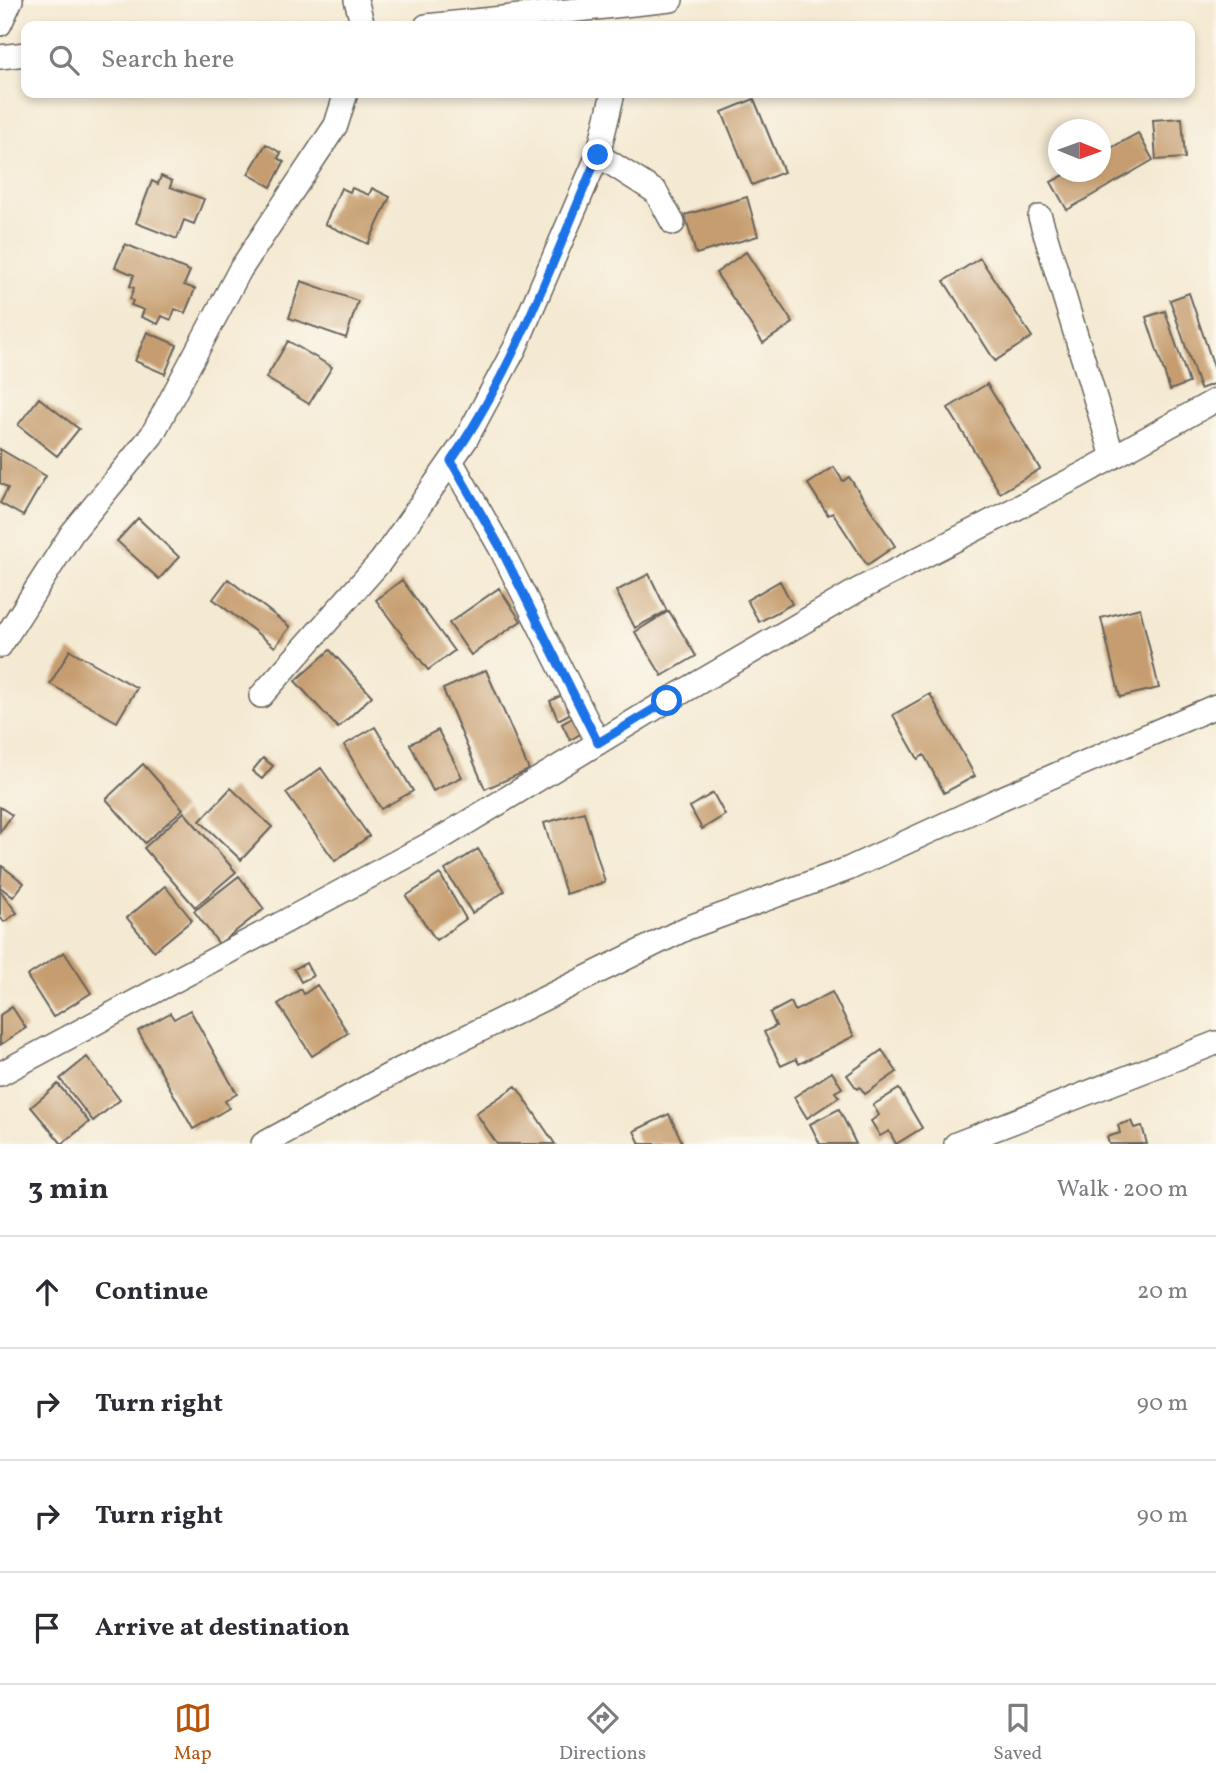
<!DOCTYPE html>
<html lang="en">
<head>
<meta charset="utf-8">
<style>
	body { margin:0; font-family:Vollkorn,serif; background:#f2f2f3; color:#2b2b33 }
	.compass { position:absolute; left:1048px; top:119px; width:63px; height:63px; border-radius:50%; background:#fff; box-shadow:0 4px 10px #0003; rotate:91deg }
	.stop { position:absolute; width:21px; height:21px; margin:-16px; border:5px solid #1a73e8; border-radius:50%; background:#fff }
	.stop.end { background:#1a73e8; border-color:#fff; box-shadow:0 2px 7px #0008 }
	.list { margin:0; padding:0; list-style:none }
	h2 { display:flex; justify-content:space-between; align-items:center; height:91px; margin:0; padding:0 28px; font-size:30px }
	h2 small { font-size:23px; font-weight:400; color:#7c7c81 }
	.list li { display:grid; grid-template-columns:46px 1fr auto; gap:21px; align-items:center; box-sizing:border-box; height:112px; padding:0 28px; border-top:2px solid #e1e1e2 }
	.list b { display:block; font-size:26px; white-space:nowrap }
	.list em { font-size:23px; font-style:normal; color:#7c7c81 }
	.icon { flex:none; width:38px; height:38px; fill:none; stroke:currentColor; stroke-width:2; stroke-linecap:round; stroke-linejoin:round }
	.map { position:relative; flex:none; width:1216px; height:1144px; overflow:hidden }
	.search { position:absolute; background:#fff; box-shadow:0 4px 10px #0003; left:21px; right:21px; top:21px; height:77px; display:flex; align-items:center; gap:18px; box-sizing:border-box; padding:0 24px; border-radius:14px; color:#7c7c81; font-size:26px }
	.sheet { height:539px; background:#fff }
	nav { display:flex; justify-content:space-around; align-items:center; box-sizing:border-box; height:98px; border-top:2px solid #e1e1e2; background:#fff; font-size:19px; color:#7c7c81 }
	nav a { display:grid; justify-items:center; gap:4px }
	nav .on { color:#b45309 }
	.map>svg:first-child { display:block }
</style>
</head>
<body>
<div class="map">
<svg width="1216" height="1144" viewBox="0 0 1216 1144">
	<rect width="100%" height="100%" fill="#fbf7ec"/>
	<filter id="ink" filterUnits="userSpaceOnUse"><feTurbulence type="fractalNoise" baseFrequency=".0143" numOctaves="2"/><feDisplacementMap in="SourceGraphic" scale="14" xChannelSelector="R" yChannelSelector="G"/><feConvolveMatrix kernelMatrix="1 2 1 2 8 2 1 2 1" color-interpolation-filters="sRGB"/></filter>
	<filter id="wash" filterUnits="userSpaceOnUse"><feTurbulence type="fractalNoise" baseFrequency=".00686" numOctaves="4" result="noise"/><feDisplacementMap in="SourceGraphic" scale="28" xChannelSelector="R" yChannelSelector="G"/><feGaussianBlur stdDeviation="1.57" result="paint"/><feColorMatrix in="noise" values="0 0 0 0 0 0 0 0 0 0 0 0 0 0 0 0 0 1.4 0 .05"/><feComposite in="paint" operator="in"/></filter>
	<g filter="url(#wash)">
		<rect width="100%" height="100%" fill="#f4e9d2"/>
		<g id="blocks">
			<path fill="#c69d70" d="M 754,99 L 784,172 L 752,185 L 722,112 Z
				M 1182,118 L 1185,158 L 1156,160 L 1153,120 Z
				M 1138,133 L 1153,160 L 1067,210 L 1051,182 L 1070,172 L 1100,172 L 1100,154 Z
				M 266,144 L 281,153 L 278,158 L 284,162 L 271,187 L 248,174 Z
				M 161,176 L 172,181 L 170,187 L 204,199 L 194,224 L 184,220 L 177,239 L 136,223 L 152,181 L 158,184 Z
				M 341,188 L 350,192 L 352,188 L 369,195 L 372,188 L 390,197 L 368,244 L 325,224 Z
				M 747,197 L 758,236 L 696,254 L 685,215 Z
				M 125,244 L 190,271 L 184,285 L 195,289 L 185,313 L 175,309 L 171,320 L 162,316 L 158,324 L 141,317 L 144,310 L 131,305 L 133,301 L 130,299 L 134,288 L 130,286 L 134,275 L 115,267 Z
				M 746,252 L 793,323 L 763,343 L 716,273 Z
				M 980,258 L 1032,337 L 995,361 L 944,281 Z
				M 301,281 L 358,301 L 346,338 L 289,318 Z
				M 1189,293 L 1216,373 L 1216,383 L 1200,389 L 1170,300 Z
				M 1165,311 L 1189,383 L 1170,390 L 1146,317 Z
				M 147,332 L 177,345 L 165,374 L 135,361 Z
				M 288,341 L 332,367 L 309,404 L 266,378 Z
				M 987,384 L 1040,469 L 1000,493 L 948,408 Z
				M 39,398 L 79,429 L 57,456 L 18,425 Z
				M 0,449 L 46,476 L 23,516 L 0,503 L 8,488 L 0,483 Z
				M 834,467 L 843,481 L 849,477 L 895,546 L 867,565 L 833,513 L 828,515 L 808,484 Z
				M 138,518 L 179,557 L 159,579 L 117,541 Z
				M 649,574 L 667,611 L 635,628 L 616,591 Z
				M 228,579 L 290,627 L 275,647 L 213,599 Z
				M 402,580 L 454,651 L 428,670 L 376,600 Z
				M 780,581 L 792,604 L 759,622 L 747,600 Z
				M 499,588 L 521,621 L 471,655 L 449,623 Z
				M 1140,608 L 1159,688 L 1120,697 L 1101,618 Z
				M 669,611 L 696,656 L 662,676 L 635,632 Z
				M 70,650 L 137,688 L 117,722 L 50,684 Z
				M 330,650 L 372,696 L 338,728 L 295,681 Z
				M 486,670 L 529,770 L 485,789 L 443,689 Z
				M 930,694 L 975,776 L 944,793 L 924,755 L 918,759 L 893,715 Z
				M 562,695 L 571,713 L 558,720 L 550,701 Z
				M 574,717 L 582,733 L 570,740 L 562,724 Z
				M 375,727 L 413,791 L 381,809 L 344,745 Z
				M 438,730 L 462,777 L 433,791 L 410,744 Z
				M 263,758 L 273,766 L 262,779 L 252,771 Z
				M 143,764 L 183,809 L 145,843 L 106,799 Z
				M 321,768 L 369,836 L 335,861 L 286,793 Z
				M 231,788 L 272,827 L 241,860 L 200,821 Z
				M 713,793 L 725,815 L 702,829 L 690,807 Z
				M 0,807 L 12,815 L 0,832 Z
				M 184,812 L 236,872 L 195,907 L 144,848 Z
				M 584,812 L 605,882 L 566,894 L 544,823 Z
				M 478,849 L 505,891 L 472,913 L 445,870 Z
				M 2,866 L 24,883 L 13,897 L 0,887 Z
				M 440,874 L 466,919 L 436,940 L 406,896 Z
				M 239,876 L 264,909 L 219,944 L 194,911 Z
				M 165,886 L 192,920 L 154,951 L 127,918 Z
				M 0,890 L 17,913 L 4,922 L 0,917 Z
				M 64,952 L 91,993 L 53,1017 L 27,976 Z
				M 306,963 L 313,976 L 301,982 L 294,969 Z
				M 317,985 L 348,1033 L 312,1056 L 278,1004 L 301,989 L 304,994 Z
				M 832,992 L 854,1036 L 799,1064 L 796,1059 L 781,1066 L 764,1032 L 776,1026 L 770,1013 L 791,1002 L 795,1011 Z
				M 12,1007 L 26,1028 L 0,1045 L 0,1015 Z
				M 190,1010 L 237,1094 L 225,1101 L 229,1108 L 193,1129 L 138,1031 L 170,1013 L 174,1019 Z
				M 882,1050 L 897,1072 L 865,1094 L 860,1087 L 857,1089 L 847,1075 Z
				M 87,1057 L 120,1100 L 93,1121 L 60,1079 Z
				M 832,1072 L 842,1088 L 835,1092 L 839,1097 L 807,1118 L 794,1097 Z
				M 58,1084 L 89,1122 L 62,1144 L 31,1107 Z
				M 516,1086 L 555,1144 L 497,1144 L 476,1113 Z
				M 899,1089 L 922,1128 L 896,1144 L 889,1131 L 880,1136 L 871,1121 L 879,1115 L 873,1105 Z
				M 839,1109 L 856,1144 L 820,1144 L 810,1124 Z
				M 669,1114 L 683,1144 L 640,1144 L 634,1131 Z
				M 1131,1121 L 1134,1128 L 1142,1126 L 1147,1144 L 1109,1144 L 1107,1137 L 1120,1133 L 1118,1125 Z"/>
		</g>
	</g>
	<g filter="url(#ink)">
		<use href="#blocks" fill-opacity="0" stroke="#68645c" stroke-width="2"/>
		<g fill="none" stroke-linecap="round" stroke-linejoin="round">
			<g stroke="#68645c" stroke-width="26">
				<path id="street" d="M 356,0 L 363,26
					M 0,24 L 11,0
					M 426,26 L 671,0
					M 0,57 L 26,54
					M 598,155 L 656,192 L 673,223
					M 1040,217 L 1113,457
					M 451,461 L 500,547 L 598,743
					M 0,646 L 72,533 L 152,435 L 240,270 L 336,125 L 346,93
					M 261,696 L 381,561 L 465,441 L 515,348 L 598,155 L 613,93
					M 0,1074 L 443,837 L 667,701 L 858,590 L 1079,476 L 1216,400
					M 263,1144 L 395,1072 L 687,928 L 848,869 L 1002,798 L 1216,706
					M 956,1144 L 1216,1043"/>
			</g>
			<use href="#street" stroke="#fff" stroke-width="23"/>
		</g>
	</g>
	<g fill="none" stroke-linecap="round" stroke-linejoin="round" filter="url(#ink)">
		<path stroke="#1a73e8" stroke-width="9" d="M 598,155 C 554,258 515,368 451,461 L 500,547 L 598,743 L 667,701"/>
	</g>
</svg>
<svg class="compass" viewBox="-18 -18 36 36"><path d="M0-13l5 13h-10z" fill="#e53935"/><path d="M0 13l5-13h-10z" fill="#7c7c81"/></svg>
<div class="stop" style="left:667px;top:701px"></div>
<div class="stop end" style="left:598px;top:155px"></div>
<div class="search"><svg class="icon" aria-label="search" viewBox="0 0 24 24"><circle cx="10" cy="10" r="6"/><path d="M15 15l6 6"/></svg>Search here</div>
</div>
<section class="sheet">
<h2>3 min<small>Walk · 200 m</small></h2>
<ul class="list">
<li><svg class="icon" aria-label="ahead" viewBox="0 0 24 24"><path d="M12 20V5M6 11l6-6 6 6"/></svg><div><b>Continue</b></div><em>20 m</em></li>
<li><svg class="icon" aria-label="right" viewBox="0 0 24 24"><path d="M7 20v-9h11M14 6l5 5-5 5"/></svg><div><b>Turn right</b></div><em>90 m</em></li>
<li><svg class="icon" aria-label="right" viewBox="0 0 24 24"><path d="M7 20v-9h11M14 6l5 5-5 5"/></svg><div><b>Turn right</b></div><em>90 m</em></li>
<li><svg class="icon" aria-label="arrive" viewBox="0 0 24 24"><path d="M6 21V4h12l-3 4 3 4H6"/></svg><div><b>Arrive at destination</b></div></li>
</ul>
</section>
<nav>
<a class="on"><svg class="icon" aria-label="map" viewBox="0 0 24 24"><path d="M3 6l6-2 6 2 6-2v14l-6 2-6-2-6 2zM9 4v14M15 6v14"/></svg>Map</a>
<a><svg class="icon" aria-label="directions" viewBox="0 0 24 24"><path d="M12 3l9 9-9 9-9-9zM9 14v-3h6M13 9l2 2-2 2"/></svg>Directions</a>
<a><svg class="icon" aria-label="saved" viewBox="0 0 24 24"><path d="M7 4h10v16l-5-4-5 4z"/></svg>Saved</a>
</nav>
</body>
</html>
